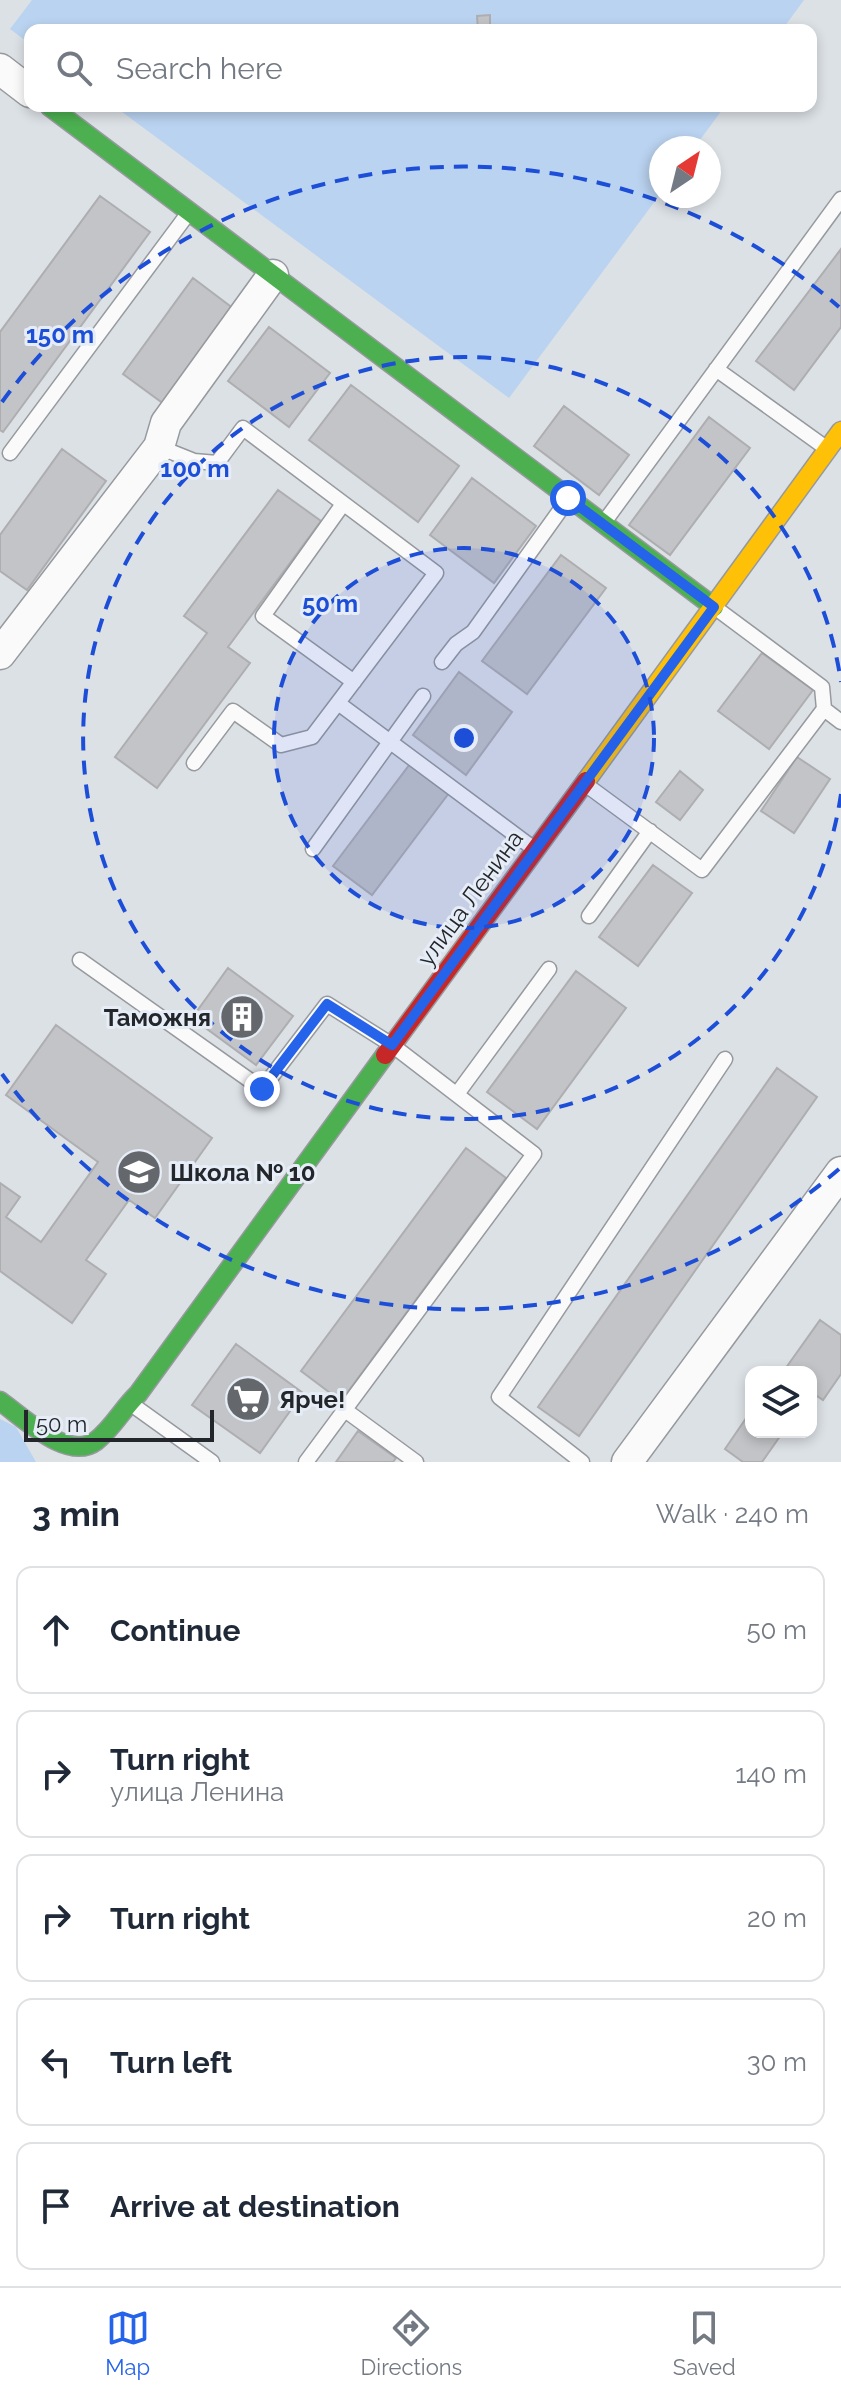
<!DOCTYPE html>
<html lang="en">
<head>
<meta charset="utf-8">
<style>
	body { margin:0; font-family:Raleway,sans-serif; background:#f6f6f7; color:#1f2937 }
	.controls { position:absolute; right:24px; bottom:24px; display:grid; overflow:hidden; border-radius:16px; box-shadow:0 4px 12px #0003 }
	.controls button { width:72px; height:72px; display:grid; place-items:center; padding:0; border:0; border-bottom:2px solid #e0e1e3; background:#fff; color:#1f2937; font:40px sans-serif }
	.compass { position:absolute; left:649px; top:136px; width:72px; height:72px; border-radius:50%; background:#fff; box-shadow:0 4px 12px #0003; rotate:35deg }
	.scale { position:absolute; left:24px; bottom:20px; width:190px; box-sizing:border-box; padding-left:8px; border:4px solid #23262a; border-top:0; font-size:22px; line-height:28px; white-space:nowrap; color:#23262a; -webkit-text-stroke:6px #e6edf7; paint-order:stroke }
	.stop { position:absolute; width:24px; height:24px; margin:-18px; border:6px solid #2563eb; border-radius:50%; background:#fff }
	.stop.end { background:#2563eb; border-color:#fff; box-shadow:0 2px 8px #0008 }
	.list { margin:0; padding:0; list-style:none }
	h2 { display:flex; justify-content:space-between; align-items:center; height:104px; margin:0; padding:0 32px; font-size:34px }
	h2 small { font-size:26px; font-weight:400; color:#747a83 }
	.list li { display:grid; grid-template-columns:52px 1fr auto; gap:24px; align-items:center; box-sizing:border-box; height:128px; margin:0 16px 16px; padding:0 16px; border:2px solid #e0e1e3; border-radius:16px }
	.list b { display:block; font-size:30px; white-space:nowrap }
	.list p { margin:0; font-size:26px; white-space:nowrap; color:#747a83 }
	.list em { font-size:26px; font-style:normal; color:#747a83 }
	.icon { flex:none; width:44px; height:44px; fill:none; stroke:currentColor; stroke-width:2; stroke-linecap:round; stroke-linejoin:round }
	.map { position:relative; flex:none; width:841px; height:1462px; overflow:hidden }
	.search { position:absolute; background:#fff; box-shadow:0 4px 12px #0003; left:24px; right:24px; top:24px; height:88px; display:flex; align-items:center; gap:20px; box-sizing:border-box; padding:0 28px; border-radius:16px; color:#747a83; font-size:30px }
	.sheet { height:824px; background:#fff }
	nav { display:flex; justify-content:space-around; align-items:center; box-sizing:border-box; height:112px; border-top:2px solid #e0e1e3; background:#fff; font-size:22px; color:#747a83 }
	nav a { display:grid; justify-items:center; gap:4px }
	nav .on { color:#2563eb }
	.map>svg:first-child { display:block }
</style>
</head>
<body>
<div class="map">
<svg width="841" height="1462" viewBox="0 0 841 1462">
	<rect width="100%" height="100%" fill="#dce1e6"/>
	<path fill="#bad3f0" d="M 32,0 L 804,0 L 782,30 L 30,30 L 30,44 L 10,29 Z
		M 114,106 L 725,106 L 694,148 L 661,148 L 661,193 L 509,398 Z
		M 0,1419 L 16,1427 L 36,1462 L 0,1462 Z"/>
	<path fill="#c3c4c7" stroke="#aeaeb1" stroke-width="2" d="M 490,15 L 490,29 L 478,30 L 477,16 Z
		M 100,196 L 150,232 L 3,432 L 0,430 L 0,332 Z
		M 841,249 L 841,327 L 794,390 L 756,361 Z
		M 193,278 L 234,309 L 164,404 L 123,374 Z
		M 269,327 L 330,373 L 289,427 L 228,381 Z
		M 351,385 L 459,466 L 418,522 L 309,440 Z
		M 564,406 L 629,455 L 599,495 L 534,446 Z
		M 709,417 L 750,448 L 670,555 L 629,525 Z
		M 62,449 L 106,481 L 27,590 L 0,571 L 0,535 Z
		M 472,478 L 536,526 L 494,583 L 430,535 Z
		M 278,490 L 321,521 L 228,647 L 250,663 L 157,788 L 115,757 L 207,633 L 184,616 Z
		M 561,555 L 606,588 L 527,694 L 482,661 Z
		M 762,653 L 813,690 L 769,749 L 718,711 Z
		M 459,672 L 512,712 L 466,775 L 413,735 Z
		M 797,757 L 830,779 L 794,833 L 761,811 Z
		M 410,764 L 449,793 L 372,895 L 333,866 Z
		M 680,771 L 703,790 L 680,820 L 656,802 Z
		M 653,865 L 692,893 L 638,966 L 599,937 Z
		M 228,968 L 293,1016 L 256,1065 L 192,1018 Z
		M 576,971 L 626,1008 L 537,1129 L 487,1092 Z
		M 56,1025 L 212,1138 L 155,1218 L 129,1200 L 86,1260 L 106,1274 L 72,1323 L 0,1271 L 0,1183 L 20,1197 L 6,1217 L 41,1242 L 98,1162 L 6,1095 Z
		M 777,1068 L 817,1097 L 579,1436 L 538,1407 Z
		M 466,1148 L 506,1178 L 341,1401 L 301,1371 Z
		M 820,1320 L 841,1335 L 841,1374 L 823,1400 L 811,1392 L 811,1372 L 783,1372 Z
		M 236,1344 L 303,1393 L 260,1453 L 192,1405 Z
		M 751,1411 L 751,1432 L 783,1432 L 762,1462 L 743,1462 L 725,1449 Z
		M 358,1431 L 396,1458 L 393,1462 L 336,1462 Z"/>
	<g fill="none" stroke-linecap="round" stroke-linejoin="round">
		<g stroke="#96999d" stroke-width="17">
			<path id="lane" d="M 716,369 L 826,448
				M 159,447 L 194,461 L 217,463 L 243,428 L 436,573 L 312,737 L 281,745 L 233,711 L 194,763
				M 10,453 L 187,215
				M 343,504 L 263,616 L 354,682
				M 605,521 L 841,199
				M 442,662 L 456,644 L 473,632 L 566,502
				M 338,703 L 533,848
				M 824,709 L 841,722
				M 585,784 L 702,870 L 824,709 L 822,687 L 717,609
				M 313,849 L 423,696
				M 589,916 L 650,831
				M 80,960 L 262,1089 L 327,1004 L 392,1045 L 534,1154 L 306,1462
				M 457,1094 L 549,969
				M 134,1406 L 212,1462
				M 345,1410 L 416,1462
				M 582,1462 L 499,1397 L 725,1059"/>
		</g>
		<g stroke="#96999d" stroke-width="33">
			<path id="street" d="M 0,69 L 30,92
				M 0,654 L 159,447 L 166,423 L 273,275
				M 627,1462 L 841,1172"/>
		</g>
		<g stroke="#96999d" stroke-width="21">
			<path id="fast" d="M 49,106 L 714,607
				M 0,1401 C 24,1418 68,1462 96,1441 C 113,1428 123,1408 138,1394 L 385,1055"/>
		</g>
		<g stroke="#96999d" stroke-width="21">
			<path id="slow" d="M 586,781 L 841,431"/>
		</g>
		<g stroke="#96999d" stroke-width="21">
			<path id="jam" d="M 385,1055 L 586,781"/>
		</g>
		<use href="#lane" stroke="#fafafb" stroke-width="14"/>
		<use href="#street" stroke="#fafafb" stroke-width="30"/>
		<use href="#fast" stroke="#4caf50" stroke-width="18"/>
		<use href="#slow" stroke="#ffc107" stroke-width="18"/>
		<use href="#jam" stroke="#c62828" stroke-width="18"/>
	</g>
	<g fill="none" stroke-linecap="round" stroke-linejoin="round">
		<path stroke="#2563eb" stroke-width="10" d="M 262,1089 L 327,1004 L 392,1045 L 714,607 L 568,498"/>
	</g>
	<circle cx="464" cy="738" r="190" fill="#1d4ed8" fill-opacity=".12"/>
	<g fill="none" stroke="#1d4ed8" stroke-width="4" stroke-dasharray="14 10">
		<circle cx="464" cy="738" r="190"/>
		<path d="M841 794A381 381 0 1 1 841 682"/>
		<path d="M839 1169A571 571 0 0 1 2 1074M2 402A571 571 0 0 1 839 307"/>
	</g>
	<defs>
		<g id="building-disc" transform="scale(2.3)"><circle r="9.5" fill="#64676c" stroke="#e6edf7"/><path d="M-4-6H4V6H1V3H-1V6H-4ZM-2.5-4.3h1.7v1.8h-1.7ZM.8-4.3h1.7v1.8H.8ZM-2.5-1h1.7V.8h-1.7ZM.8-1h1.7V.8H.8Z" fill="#fff"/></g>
		<g id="school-disc" transform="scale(2.3)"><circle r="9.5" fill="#64676c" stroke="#e6edf7"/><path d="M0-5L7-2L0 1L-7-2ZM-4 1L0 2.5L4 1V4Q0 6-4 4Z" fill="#fff"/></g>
		<g id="supermarket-disc" transform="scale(2.3)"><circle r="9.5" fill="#64676c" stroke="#e6edf7"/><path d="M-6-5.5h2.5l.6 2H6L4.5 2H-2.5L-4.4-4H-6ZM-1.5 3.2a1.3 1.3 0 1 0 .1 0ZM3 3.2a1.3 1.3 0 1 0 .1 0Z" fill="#fff"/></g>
	</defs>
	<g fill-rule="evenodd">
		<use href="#building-disc" x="242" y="1017"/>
		<use href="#school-disc" x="139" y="1172"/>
		<use href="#supermarket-disc" x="248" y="1399"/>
	</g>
	<g text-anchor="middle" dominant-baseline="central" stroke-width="6" stroke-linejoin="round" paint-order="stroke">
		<g font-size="24" fill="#23262a" stroke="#e6edf7">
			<text transform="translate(470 898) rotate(-54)">улица Ленина</text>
		</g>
		<g font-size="24" font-weight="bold" fill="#23262a" stroke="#e6edf7" text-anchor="start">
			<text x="211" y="1017" text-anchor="end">Таможня</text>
			<text x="170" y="1172">Школа № 10</text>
			<text x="279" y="1399">Ярче!</text>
		</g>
	</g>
	<circle cx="464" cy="738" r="12" fill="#1d4ed8" stroke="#e6edf7" stroke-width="4"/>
	<g font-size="24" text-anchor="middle" font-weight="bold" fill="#1d4ed8" stroke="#e6edf7" stroke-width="6" stroke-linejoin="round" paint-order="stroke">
		<text x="60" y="343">150 m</text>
		<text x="195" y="477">100 m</text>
		<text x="330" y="612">50 m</text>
	</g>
</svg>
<div class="controls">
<button><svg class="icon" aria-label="layers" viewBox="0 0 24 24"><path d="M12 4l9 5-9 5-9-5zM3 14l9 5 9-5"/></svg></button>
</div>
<svg class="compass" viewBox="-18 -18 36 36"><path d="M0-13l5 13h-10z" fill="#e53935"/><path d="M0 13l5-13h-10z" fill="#747a83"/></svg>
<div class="scale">50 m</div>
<div class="stop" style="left:568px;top:498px"></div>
<div class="stop end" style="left:262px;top:1089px"></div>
<div class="search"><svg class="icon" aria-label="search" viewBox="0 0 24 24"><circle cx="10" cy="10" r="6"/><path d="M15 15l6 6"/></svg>Search here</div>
</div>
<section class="sheet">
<h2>3 min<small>Walk · 240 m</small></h2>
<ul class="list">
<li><svg class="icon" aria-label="ahead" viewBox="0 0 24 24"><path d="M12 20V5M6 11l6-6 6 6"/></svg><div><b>Continue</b></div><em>50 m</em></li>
<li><svg class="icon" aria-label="right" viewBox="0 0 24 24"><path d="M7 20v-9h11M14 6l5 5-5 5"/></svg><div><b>Turn right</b><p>улица Ленина</p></div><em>140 m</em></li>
<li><svg class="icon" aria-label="right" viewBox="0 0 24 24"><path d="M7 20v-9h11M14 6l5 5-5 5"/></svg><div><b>Turn right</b></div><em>20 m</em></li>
<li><svg class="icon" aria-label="left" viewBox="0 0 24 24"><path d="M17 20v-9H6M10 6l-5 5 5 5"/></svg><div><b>Turn left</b></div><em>30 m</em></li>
<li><svg class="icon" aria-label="arrive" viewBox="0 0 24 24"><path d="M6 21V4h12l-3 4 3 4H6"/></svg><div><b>Arrive at destination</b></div></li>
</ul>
</section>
<nav>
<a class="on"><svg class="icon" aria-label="map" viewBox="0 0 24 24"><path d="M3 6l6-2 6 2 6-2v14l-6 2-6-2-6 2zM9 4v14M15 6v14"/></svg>Map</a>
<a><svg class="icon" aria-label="directions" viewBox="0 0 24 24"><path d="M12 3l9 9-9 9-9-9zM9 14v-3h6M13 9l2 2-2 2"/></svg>Directions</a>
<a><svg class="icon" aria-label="saved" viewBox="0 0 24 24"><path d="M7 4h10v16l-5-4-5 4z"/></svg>Saved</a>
</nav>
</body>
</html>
